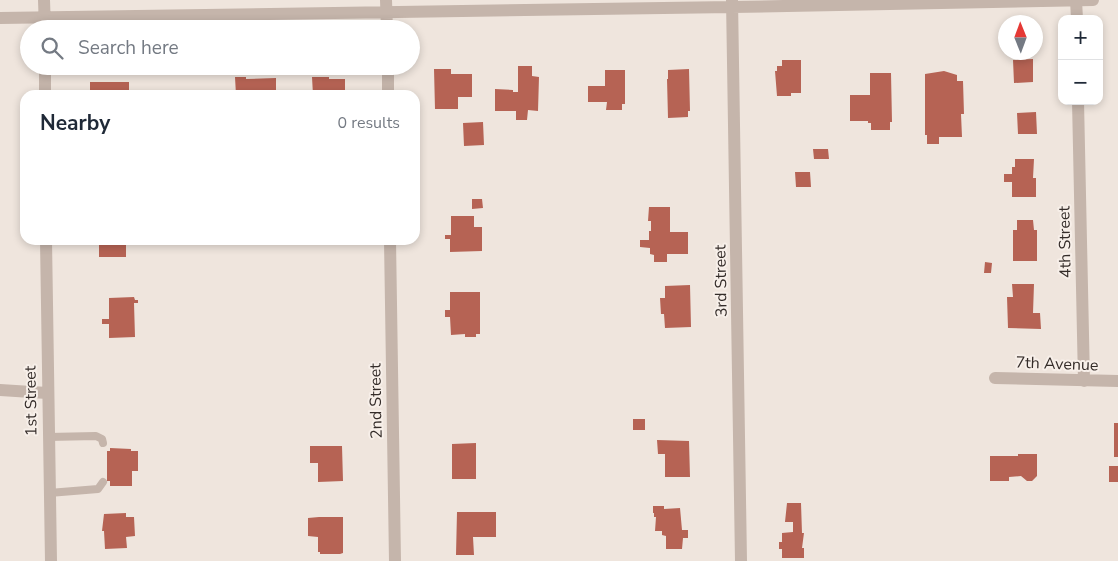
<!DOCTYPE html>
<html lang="en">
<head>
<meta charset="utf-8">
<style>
	body { margin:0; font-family:"Nunito Sans",sans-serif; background:#f6f6f7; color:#1f2937 }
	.controls { position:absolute; right:15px; top:15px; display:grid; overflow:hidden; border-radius:10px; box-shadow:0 2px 8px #0003 }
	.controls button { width:45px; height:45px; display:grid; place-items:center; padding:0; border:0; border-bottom:1px solid #e0e1e3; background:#fff; color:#1f2937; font:25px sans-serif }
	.compass { position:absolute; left:998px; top:15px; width:45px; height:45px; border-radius:50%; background:#fff; box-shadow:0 2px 8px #0003; rotate:359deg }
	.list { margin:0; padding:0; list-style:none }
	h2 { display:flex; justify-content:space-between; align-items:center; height:65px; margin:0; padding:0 20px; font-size:21px }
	h2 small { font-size:16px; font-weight:400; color:#747a83 }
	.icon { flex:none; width:28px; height:28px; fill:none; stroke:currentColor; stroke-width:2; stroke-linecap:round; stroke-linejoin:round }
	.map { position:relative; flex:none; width:1118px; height:561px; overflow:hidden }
	.search { position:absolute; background:#fff; box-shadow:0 2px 8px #0003; left:20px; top:20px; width:400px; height:55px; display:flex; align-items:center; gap:12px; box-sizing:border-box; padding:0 18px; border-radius:28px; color:#747a83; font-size:19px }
	.panel { position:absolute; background:#fff; box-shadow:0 2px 8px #0003; left:20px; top:90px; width:400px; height:155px; border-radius:15px }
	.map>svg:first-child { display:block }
</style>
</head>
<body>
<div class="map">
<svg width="1118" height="561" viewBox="0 0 1118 561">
	<rect width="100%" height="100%" fill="#efe5dd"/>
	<path fill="#b66354" d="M 1033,59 L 1033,82 L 1014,83 L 1013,60 Z
		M 782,60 L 801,60 L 801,93 L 791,93 L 791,96 L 777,96 L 775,71 L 777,71 L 777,66 L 782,66 Z
		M 518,66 L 532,66 L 532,76 L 539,77 L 538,111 L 528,110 L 527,120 L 516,120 L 516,111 L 495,111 L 495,89 L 513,90 L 513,92 L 518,92 Z
		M 434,69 L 451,69 L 451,74 L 472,74 L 472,97 L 458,97 L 458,109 L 435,109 Z
		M 689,69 L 690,111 L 688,111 L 688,117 L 668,118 L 667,79 L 668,79 L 668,70 Z
		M 605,70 L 625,70 L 625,104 L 622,104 L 622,110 L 606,110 L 607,102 L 588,102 L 588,86 L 605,86 Z
		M 944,71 L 957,75 L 957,81 L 963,81 L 964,114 L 961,114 L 962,137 L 939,137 L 939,144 L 927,144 L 927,135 L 925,135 L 925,74 Z
		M 870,73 L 891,73 L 892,122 L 890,122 L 890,130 L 871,130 L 871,123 L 868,123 L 868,121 L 850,121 L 850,95 L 870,95 Z
		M 235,77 L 246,77 L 246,79 L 276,78 L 276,95 L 236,95 Z
		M 312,77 L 329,77 L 329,79 L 345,79 L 345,95 L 313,95 Z
		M 90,82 L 129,82 L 129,95 L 90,95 Z
		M 185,90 L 204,91 L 204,95 L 185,95 Z
		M 1036,112 L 1037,134 L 1018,134 L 1017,113 Z
		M 483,122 L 484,145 L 464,146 L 463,123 Z
		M 813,149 L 828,149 L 829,159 L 814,159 Z
		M 1015,159 L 1034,159 L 1033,178 L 1036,178 L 1036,197 L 1012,197 L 1012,182 L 1004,182 L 1004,174 L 1012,174 L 1012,167 L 1015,167 Z
		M 795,172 L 810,172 L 811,187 L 796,187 Z
		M 472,199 L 482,199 L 483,208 L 472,209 Z
		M 649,207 L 670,207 L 670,232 L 688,232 L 688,254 L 667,254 L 667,262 L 654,262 L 654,255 L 650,254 L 650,248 L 640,247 L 640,240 L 649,240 L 649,231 L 651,231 L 651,221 L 648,221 Z
		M 451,216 L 474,216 L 474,227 L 482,227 L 482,251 L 450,252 L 450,239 L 445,239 L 445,235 L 451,235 Z
		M 1017,220 L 1033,220 L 1034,230 L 1037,230 L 1037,261 L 1013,261 L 1013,230 L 1017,230 Z
		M 99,240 L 126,240 L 126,257 L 99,257 Z
		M 985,262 L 992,263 L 991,273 L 984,273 Z
		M 1012,284 L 1034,284 L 1033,313 L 1040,313 L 1041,329 L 1008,328 L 1007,297 L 1013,297 Z
		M 690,285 L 691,327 L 665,328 L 664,314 L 661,314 L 660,298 L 665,298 L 665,286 Z
		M 450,292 L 480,292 L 480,334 L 476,334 L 476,337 L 465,337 L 465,334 L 451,335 L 450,317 L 445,317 L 445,310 L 450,310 Z
		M 134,297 L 135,300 L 138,300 L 138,303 L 134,303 L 135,337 L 109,338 L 109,324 L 102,324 L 102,319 L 109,319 L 109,298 Z
		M 633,419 L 645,419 L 645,430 L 633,430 Z
		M 1114,423 L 1118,423 L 1118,457 L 1114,457 Z
		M 657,440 L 689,441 L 690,477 L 665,477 L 665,454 L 658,454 Z
		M 476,443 L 476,479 L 452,479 L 452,444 Z
		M 310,446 L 342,446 L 343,481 L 318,482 L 318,463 L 310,463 Z
		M 110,448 L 131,449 L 131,451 L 138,451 L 138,471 L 132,471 L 132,486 L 110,486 L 110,481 L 107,481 L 107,451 L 110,451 Z
		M 1018,454 L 1037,454 L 1037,476 L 1032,481 L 1027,481 L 1021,476 L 1009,477 L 1009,481 L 990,481 L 990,456 L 1018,456 Z
		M 1109,466 L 1118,466 L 1118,482 L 1109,482 Z
		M 787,503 L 801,503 L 802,533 L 804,533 L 802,548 L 804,548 L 804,558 L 782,558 L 782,549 L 779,549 L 779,542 L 782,542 L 782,533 L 793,532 L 793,522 L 785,522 Z
		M 653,506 L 664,506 L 664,509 L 680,508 L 682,530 L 688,530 L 688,538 L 683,538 L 682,549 L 666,549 L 666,536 L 662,535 L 662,531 L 655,531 L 656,517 L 654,517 L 654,513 L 653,513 Z
		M 457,512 L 496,512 L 496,537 L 473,537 L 474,555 L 456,555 Z
		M 126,513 L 126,517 L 134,517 L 135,536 L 126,537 L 127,548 L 105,549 L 104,531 L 102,531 L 104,514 Z
		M 319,517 L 343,517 L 343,553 L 340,554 L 320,554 L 320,552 L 318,552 L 318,537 L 308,536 L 308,518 Z"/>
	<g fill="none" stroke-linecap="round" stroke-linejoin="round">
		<path stroke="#c5b5ab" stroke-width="8" d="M 48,437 L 96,436 L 102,439 L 103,443
			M 49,493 L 98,489 L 103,482"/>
		<path stroke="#c5b5ab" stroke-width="12" d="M 44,0 L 45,29
			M 386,0 L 387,29
			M 732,0 L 741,561
			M 1076,0 L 1077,19
			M 0,18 L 732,7 L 1093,0
			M 45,66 L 45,95
			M 388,66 L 388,95
			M 1078,101 L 1084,381
			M 46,240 L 51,561
			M 390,240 L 395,561
			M 995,378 L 1118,381
			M 0,390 L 47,393"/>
	</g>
	<g text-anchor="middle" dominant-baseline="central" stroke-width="4" stroke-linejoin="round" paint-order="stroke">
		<g font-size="16" fill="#342c29" stroke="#f7efe9">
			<text transform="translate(1065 242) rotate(-91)">4th Street</text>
			<text transform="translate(721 281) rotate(-91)">3rd Street</text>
			<text transform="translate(1057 364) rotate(2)">7th Avenue</text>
			<text transform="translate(31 401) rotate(-91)">1st Street</text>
			<text transform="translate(376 401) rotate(-91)">2nd Street</text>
		</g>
	</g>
</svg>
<div class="controls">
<button>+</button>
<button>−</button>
</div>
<svg class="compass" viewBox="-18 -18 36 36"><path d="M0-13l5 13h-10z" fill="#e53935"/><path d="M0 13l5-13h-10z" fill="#747a83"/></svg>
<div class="search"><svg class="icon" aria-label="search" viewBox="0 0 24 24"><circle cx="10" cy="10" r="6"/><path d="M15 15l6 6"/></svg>Search here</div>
<section class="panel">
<h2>Nearby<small>0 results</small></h2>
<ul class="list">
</ul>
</section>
</div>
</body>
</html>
